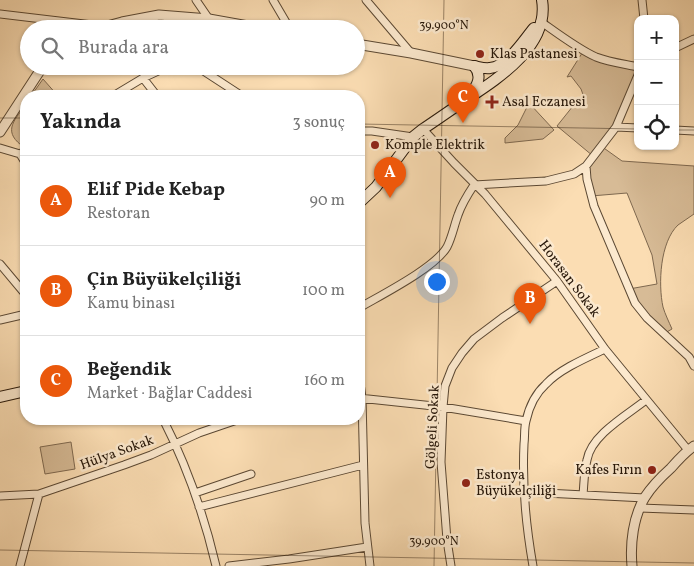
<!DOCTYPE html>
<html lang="tr">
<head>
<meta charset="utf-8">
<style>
	body { margin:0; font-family:Vollkorn,serif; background:#f6f6f6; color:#222 }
	.controls { position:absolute; right:15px; top:15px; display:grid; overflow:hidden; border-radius:10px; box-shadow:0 1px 4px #0004 }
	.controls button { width:45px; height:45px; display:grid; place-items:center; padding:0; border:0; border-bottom:1px solid #e0e0e0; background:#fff; color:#222; font:25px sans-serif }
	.you { position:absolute; left:436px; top:281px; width:18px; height:18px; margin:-12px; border:4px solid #fff; border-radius:50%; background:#1a73e8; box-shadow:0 0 0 8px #1a73e833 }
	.badge { display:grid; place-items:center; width:32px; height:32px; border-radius:50%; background:#ea580c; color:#fff; font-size:16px; font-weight:700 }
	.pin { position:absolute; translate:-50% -41px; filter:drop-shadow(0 1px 2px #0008) }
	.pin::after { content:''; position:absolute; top:26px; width:18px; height:15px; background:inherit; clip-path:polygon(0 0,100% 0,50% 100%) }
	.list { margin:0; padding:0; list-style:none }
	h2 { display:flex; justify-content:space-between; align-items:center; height:65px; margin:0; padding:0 20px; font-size:21px }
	h2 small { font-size:16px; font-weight:400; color:#767676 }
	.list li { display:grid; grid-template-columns:32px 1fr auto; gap:15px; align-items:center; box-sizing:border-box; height:90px; padding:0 20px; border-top:1px solid #e0e0e0 }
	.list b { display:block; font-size:19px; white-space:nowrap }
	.list p { margin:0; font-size:16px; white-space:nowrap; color:#767676 }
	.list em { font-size:16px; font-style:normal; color:#767676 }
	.icon { flex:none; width:28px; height:28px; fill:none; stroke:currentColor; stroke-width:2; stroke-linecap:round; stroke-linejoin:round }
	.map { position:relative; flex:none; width:694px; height:566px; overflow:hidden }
	.search { position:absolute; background:#fff; box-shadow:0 1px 4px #0004; left:20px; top:20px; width:345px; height:55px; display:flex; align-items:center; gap:12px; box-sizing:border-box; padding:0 18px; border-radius:28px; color:#767676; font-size:19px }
	.panel { position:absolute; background:#fff; box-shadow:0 1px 4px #0004; left:20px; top:90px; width:345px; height:335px; border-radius:20px }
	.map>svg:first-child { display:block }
</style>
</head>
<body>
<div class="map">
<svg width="694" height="566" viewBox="0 0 694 566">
	<rect width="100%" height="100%" fill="#fbddb3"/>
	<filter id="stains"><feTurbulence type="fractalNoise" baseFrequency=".004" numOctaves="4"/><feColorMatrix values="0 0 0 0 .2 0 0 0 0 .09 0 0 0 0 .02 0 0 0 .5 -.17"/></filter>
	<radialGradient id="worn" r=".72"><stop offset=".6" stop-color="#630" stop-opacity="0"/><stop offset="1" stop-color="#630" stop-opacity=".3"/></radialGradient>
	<path fill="#d7bb96" stroke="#7e684f" d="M 584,50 L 638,67 L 638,75 L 616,127 L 601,146 L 622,161 L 694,166 L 694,214 C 689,218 683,221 678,225 C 660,242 658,284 663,307 C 665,314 669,322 672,329 L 665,333 L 647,318 L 629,289 L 657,284 L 652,255 L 627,193 L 591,196 L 586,166 L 593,156 L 557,126 L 573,106 L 585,100 L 581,89 L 571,76 L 567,77 Z
		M 43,79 L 58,96 L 31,96 Z
		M 529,103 L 554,130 L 543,139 L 505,143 L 505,138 L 518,125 Z
		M 26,104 L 26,143 L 21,145 C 2,130 16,119 26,104 Z
		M 71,442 L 75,469 L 45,474 L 40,447 Z"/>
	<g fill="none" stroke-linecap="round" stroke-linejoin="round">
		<g stroke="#5b4833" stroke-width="9">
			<path id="minor" d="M 196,0 L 209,19
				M 273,0 L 290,29
				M 366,0 L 411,53
				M 642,0 L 644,19
				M 0,14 L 101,26
				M 540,21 C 557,33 578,49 596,57 C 609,62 624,64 638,67
				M 675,48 L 694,39
				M 196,66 L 242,96
				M 143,78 L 157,96
				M 113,96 L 143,78 L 169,66
				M 616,127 L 638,128
				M 423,129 L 454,163 L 485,194 L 557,281 L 605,349 L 688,450
				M 675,130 L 694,131
				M 359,131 L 372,131 L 413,137
				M 0,148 L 20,154 L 26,150
				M 20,154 L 26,164
				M 586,166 L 587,179 L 594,206 L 635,303 L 647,318 L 689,357 L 694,366
				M 474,185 L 546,181 L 574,174 L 586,166 L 616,127 L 638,75
				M 0,264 L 26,295
				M 359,308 C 381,295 435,268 447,247 C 452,237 454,226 458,215 C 462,203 468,194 474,185
				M 0,320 L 26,314
				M 359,375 L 362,398 L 365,523 L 370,566
				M 359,398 L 443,407 L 526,421
				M 163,419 C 187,466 204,515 216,566
				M 525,492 L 645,498
				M 195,493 L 251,474
				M 583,495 C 584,484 584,471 587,460 C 591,435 627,415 646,400
				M 0,496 L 39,494 L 124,465 L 151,455 L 199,433 L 240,419
				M 199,507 L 363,465
				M 640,508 L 694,510
				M 20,566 L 39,494
				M 229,566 L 289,559 L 367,547
				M 451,566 L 447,540 L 441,462 L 443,407 L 445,386 L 452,368 L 462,353 L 474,339 L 502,318 L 557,281
				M 533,566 C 526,526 522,484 524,444 C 525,436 524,428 526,421 C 529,407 536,393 546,384 C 560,369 586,358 605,349"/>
		</g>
		<g stroke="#5b4833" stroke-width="11">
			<path id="tertiary" d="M 96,29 L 122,22 L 159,15 L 209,19 L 266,29
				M 356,44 L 411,53 L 474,66
				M 0,132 L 43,66
				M 632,566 C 630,544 633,517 645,497 C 652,486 661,477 671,468 C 678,460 685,452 694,446"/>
		</g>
		<g stroke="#261608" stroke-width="12">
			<path id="secondary" d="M 474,66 C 479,67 485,69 490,68 C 508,66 523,41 534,28
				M 470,95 C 477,86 483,76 474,66
				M 359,203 L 376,187 L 413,137 L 423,129 C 435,121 448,112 461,103 C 494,81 550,48 542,0
				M 0,397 L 26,391"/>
		</g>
		<use href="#minor" stroke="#fce9ce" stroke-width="7"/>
		<use href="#tertiary" stroke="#fce9ce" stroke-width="9"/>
		<use href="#secondary" stroke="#fce9ce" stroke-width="10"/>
	</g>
	<path fill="none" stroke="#261608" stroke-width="1" stroke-opacity="0.45" d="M 0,118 L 26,118M 359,124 L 638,129M 675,130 L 694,130M 0,550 L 694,563M 434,566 L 444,0"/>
	<g fill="#8f2418" stroke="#fce9ce" stroke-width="2">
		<circle cx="480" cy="54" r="5"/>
		<path d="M489.5 94.5h5v5h5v5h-5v5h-5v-5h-5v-5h5z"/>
		<circle cx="375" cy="145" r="5"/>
		<circle cx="652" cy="470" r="5"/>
		<circle cx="466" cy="483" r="5"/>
	</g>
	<g text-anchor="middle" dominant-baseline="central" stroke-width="5" stroke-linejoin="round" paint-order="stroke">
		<g font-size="14" fill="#261608" stroke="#fce9ce" text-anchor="start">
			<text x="490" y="54">Klas Pastanesi</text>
			<text x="502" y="102">Asal Eczanesi</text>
			<text x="385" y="145">Komple Elektrik</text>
			<text x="642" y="470" text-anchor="end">Kafes Fırın</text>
			<text x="476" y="475">Estonya<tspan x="476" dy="16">Büyükelçiliği</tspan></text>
		</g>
		<g font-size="14" fill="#261608" stroke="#fce9ce">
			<text transform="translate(569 279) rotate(53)">Horasan Sokak</text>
			<text transform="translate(433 427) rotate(-87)">Gölgeli Sokak</text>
			<text transform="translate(117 453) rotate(-20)">Hülya Sokak</text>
		</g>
	</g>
	<g font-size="12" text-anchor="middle" fill="#261608" stroke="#fce9ce" stroke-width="5" stroke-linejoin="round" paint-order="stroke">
		<text x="444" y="29">39.900°N</text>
		<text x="434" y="545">39.900°N</text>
	</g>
	<rect width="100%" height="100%" filter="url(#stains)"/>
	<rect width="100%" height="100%" fill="url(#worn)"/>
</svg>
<div class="controls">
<button>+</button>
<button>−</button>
<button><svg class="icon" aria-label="locate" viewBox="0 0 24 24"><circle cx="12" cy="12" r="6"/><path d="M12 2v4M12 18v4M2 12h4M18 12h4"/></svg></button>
</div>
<div class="you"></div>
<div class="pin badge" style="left:390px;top:198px">A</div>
<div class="pin badge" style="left:530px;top:324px">B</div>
<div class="pin badge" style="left:463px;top:123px">C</div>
<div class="search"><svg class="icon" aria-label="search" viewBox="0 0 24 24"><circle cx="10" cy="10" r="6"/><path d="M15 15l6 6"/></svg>Burada ara</div>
<section class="panel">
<h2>Yakında<small>3 sonuç</small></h2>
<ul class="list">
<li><span class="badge">A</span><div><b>Elif Pide Kebap</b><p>Restoran</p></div><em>90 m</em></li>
<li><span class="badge">B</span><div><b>Çin Büyükelçiliği</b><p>Kamu binası</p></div><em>100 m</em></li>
<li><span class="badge">C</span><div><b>Beğendik</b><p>Market · Bağlar Caddesi</p></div><em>160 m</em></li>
</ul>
</section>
</div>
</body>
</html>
